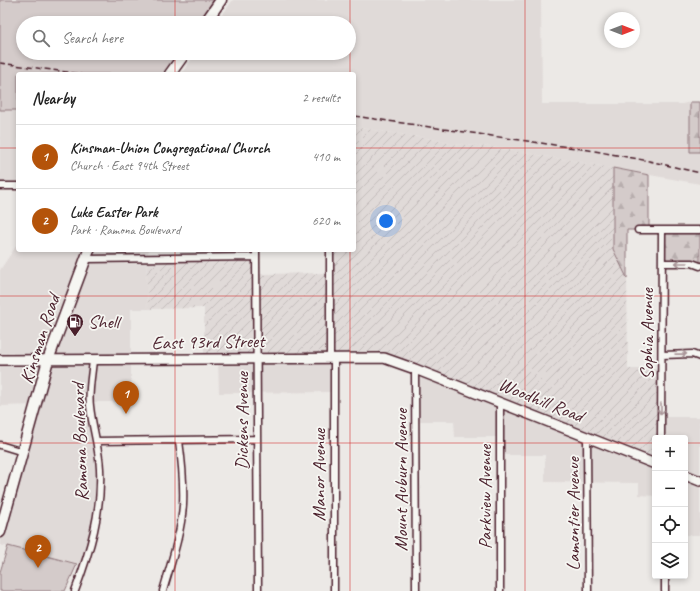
<!DOCTYPE html>
<html lang="en">
<head>
<meta charset="utf-8">
<style>
	body { margin:0; font-family:Caveat,sans-serif; background:#f2f2f2; color:#222 }
	.controls { position:absolute; right:12px; bottom:12px; display:grid; overflow:hidden; border-radius:4px; box-shadow:0 2px 6px #0003 }
	.controls button { width:36px; height:36px; display:grid; place-items:center; padding:0; border:0; border-bottom:1px solid #e0e0e0; background:#fff; color:#222; font:20px sans-serif }
	.compass { position:absolute; left:604px; top:12px; width:36px; height:36px; border-radius:50%; background:#fff; box-shadow:0 2px 6px #0003; rotate:90deg }
	.you { position:absolute; left:386px; top:221px; width:14px; height:14px; margin:-10px; border:3px solid #fff; border-radius:50%; background:#1a73e8; box-shadow:0 0 0 6px #1a73e833 }
	.badge { display:grid; place-items:center; width:26px; height:26px; border-radius:50%; background:#b45309; color:#fff; font-size:13px; font-weight:700 }
	.pin { position:absolute; translate:-50% -33px; filter:drop-shadow(0 1px 2px #0008) }
	.pin::after { content:''; position:absolute; top:21px; width:14px; height:12px; background:inherit; clip-path:polygon(0 0,100% 0,50% 100%) }
	.list { margin:0; padding:0; list-style:none }
	h2 { display:flex; justify-content:space-between; align-items:center; height:52px; margin:0; padding:0 16px; font-size:17px }
	h2 small { font-size:13px; font-weight:400; color:#767676 }
	.list li { display:grid; grid-template-columns:26px 1fr auto; gap:12px; align-items:center; box-sizing:border-box; height:64px; padding:0 16px; border-top:1px solid #e0e0e0 }
	.list b { display:block; font-size:15px; white-space:nowrap }
	.list p { margin:0; font-size:13px; white-space:nowrap; color:#767676 }
	.list em { font-size:13px; font-style:normal; color:#767676 }
	.icon { flex:none; width:22px; height:22px; fill:none; stroke:currentColor; stroke-width:2; stroke-linecap:round; stroke-linejoin:round }
	.map { position:relative; flex:none; width:700px; height:591px; overflow:hidden }
	.search { position:absolute; background:#fff; box-shadow:0 2px 6px #0003; left:16px; top:16px; width:340px; height:44px; display:flex; align-items:center; gap:10px; box-sizing:border-box; padding:0 14px; border-radius:22px; color:#767676; font-size:15px }
	.panel { position:absolute; background:#fff; box-shadow:0 2px 6px #0003; left:16px; top:72px; width:340px; height:180px; border-radius:4px }
	.map>svg:first-child { display:block }
</style>
</head>
<body>
<div class="map">
<svg width="700" height="591" viewBox="0 0 700 591">
	<defs>
		<pattern id="industrial-furrows" width="10" height="10" patternUnits="userSpaceOnUse"><rect width="10" height="10" fill="#e0dad8"/><path d="M-1 1l2-2M0 10L10 0M9 11l2-2" fill="none" stroke="#c2bbba"/></pattern>
		<pattern id="forest-firs" width="22" height="20" patternUnits="userSpaceOnUse"><rect width="22" height="20" fill="#d4cbca"/><path d="M5 1l3.5 6h-7zM16 11l3.5 6h-7z" fill="#b8aeae"/></pattern>
	</defs>
	<rect width="100%" height="100%" fill="#ece9e6"/>
	<filter id="ink" filterUnits="userSpaceOnUse"><feTurbulence type="fractalNoise" baseFrequency=".025" numOctaves="2"/><feDisplacementMap in="SourceGraphic" scale="8" xChannelSelector="R" yChannelSelector="G"/><feConvolveMatrix kernelMatrix="1 2 1 2 8 2 1 2 1" color-interpolation-filters="sRGB"/></filter>
	<g filter="url(#ink)">
		<path fill="#e0dad8" d="M 233,0 L 541,0 L 542,104 L 682,104 L 690,102 L 690,152 L 700,152 L 700,184 L 561,159 L 491,147 L 451,144 L 432,139 L 354,127 L 354,74 L 181,74 L 196,53 L 349,53 L 349,23 L 216,23 Z
			M 0,110 L 18,110 L 18,186 L 0,186 Z
			M 18,243 L 18,250 L 149,250 L 146,259 L 148,309 L 131,309 L 131,402 L 90,402 L 97,441 L 100,499 L 85,565 L 0,545 L 0,532 L 36,405 L 0,406 L 0,270 Z
			M 334,358 L 334,392 L 219,393 L 218,359 Z
			M 415,369 L 655,464 L 655,496 L 639,495 L 639,483 L 545,482 L 545,455 L 500,455 L 500,437 L 455,437 L 454,421 L 415,421 Z
			M 661,417 L 700,417 L 700,535 L 685,535 L 685,438 L 661,438 Z"/>
		<path fill="url(#industrial-furrows)" d="M 354,127 L 432,139 L 451,144 L 491,147 L 613,168 L 613,249 L 627,278 L 628,369 L 662,369 L 661,438 L 655,438 L 655,464 L 384,358 L 204,359 L 204,308 L 148,309 L 146,259 L 256,257 L 257,274 L 330,273 L 330,250 L 354,250 Z"/>
		<path fill="#d4cbca" stroke="#8f757a" d="M 0,0 L 221,0 L 205,23 L 23,23 L 23,53 L 185,53 L 170,74 L 18,74 L 18,110 L 0,110 Z
			M 8,546 L 77,564 L 65,591 L 0,591 L 0,572 Z"/>
		<path fill="url(#forest-firs)" stroke="#8f757a" d="M 690,102 L 700,102 L 700,152 L 690,152 Z
			M 613,168 L 649,175 L 649,230 L 627,230 L 627,278 L 613,249 Z
			M 662,230 L 700,230 L 700,266 L 662,263 Z"/>
		<g fill="none" stroke-linecap="round" stroke-linejoin="round">
			<g stroke="#4a1f2b" stroke-width="9">
				<path id="minor" d="M 0,186 L 18,186
					M 638,230 L 700,230
					M 256,250 L 258,591
					M 85,259 L 256,257
					M 662,263 L 692,263 L 700,266
					M 662,355 L 692,354 L 700,357
					M 330,358 L 330,250
					M 334,358 L 334,591
					M 415,369 L 416,591
					M 587,437 L 588,591
					M 661,438 L 662,230
					M 97,441 L 257,439
					M 0,445 L 23,452
					M 75,591 C 90,551 102,512 100,469 C 99,447 92,427 90,406 C 88,393 92,373 93,360
					M 163,591 C 171,563 181,534 183,505 C 184,483 182,462 179,441
					M 500,591 L 500,402
					M 665,591 L 665,576"/>
			</g>
			<g stroke="#4a1f2b" stroke-width="12">
				<path id="secondary" d="M 0,360 L 384,358 L 415,369 L 655,464
					M 685,475 L 700,481"/>
			</g>
			<g stroke="#4a1f2b" stroke-width="13">
				<path id="primary" d="M 205,23 L 221,0
					M 170,74 L 185,53
					M 0,532 L 48,360 L 89,250"/>
			</g>
			<use href="#minor" stroke="#f6f6f2" stroke-width="6"/>
			<use href="#secondary" stroke="#f6f6f2" stroke-width="9"/>
			<use href="#primary" stroke="#f6f6f2" stroke-width="10"/>
			<path stroke="#4a1f2b" stroke-width="1.5" stroke-dasharray="6 3" stroke-linecap="butt" d="M 0,63 L 81,74
				M 354,116 L 589,150 L 649,161 L 700,173"/>
		</g>
		<defs><path id="oneway-shaft" d="M-6 0H5M1.5-3L5.5 0L1.5 3" fill="none" stroke-width="1.6" stroke-linecap="round" stroke-linejoin="round"/></defs>
		<g stroke="#a99598">
			<use href="#oneway-shaft" transform="translate(681 263) rotate(180)"/>
			<use href="#oneway-shaft" transform="translate(681 354) rotate(-1)"/>
			<use href="#oneway-shaft" transform="translate(661 409) rotate(90)"/>
		</g>
	</g>
	<path fill="none" stroke="#d62828" stroke-width="1" stroke-opacity="0.55" d="M 175,0 L 175,23M 350,0 L 350,74M 525,0 L 525,591M 175,53 L 175,74M 0,148 L 18,148M 354,148 L 700,148M 175,250 L 175,591M 350,250 L 350,591M 0,296 L 700,296M 0,443 L 655,443M 685,443 L 700,443"/>
	<defs>
		<g id="fuel-pin" transform="scale(0.9)"><path d="M0 17L-7.5 6A9.5 9.5 0 1 1 7.5 6Z" fill="#4a1f2b" stroke="#f6f6f2"/><path d="M-5.5-6h7V0h2V4h1.3V-2.5L3-4.5l.8-.8L6-3V5H2.5V1h-1V6h-7ZM-4.2-4.7v3.2H.2V-4.7Z" fill="#fff"/></g>
	</defs>
	<g fill-rule="evenodd">
		<use href="#fuel-pin" x="75" y="322"/>
	</g>
	<g text-anchor="middle" dominant-baseline="central" stroke-width="3.5" stroke-linejoin="round" paint-order="stroke">
		<g font-size="19" fill="#4a1f2b" stroke="#f6f6f2" text-anchor="start">
			<text x="88" y="322">Shell</text>
		</g>
		<g font-size="19" fill="#4a1f2b" stroke="#f6f6f2">
			<text transform="translate(647 334) rotate(-90)">Sophia Avenue</text>
			<text transform="translate(40 339) rotate(-72)">Kinsman Road</text>
			<text transform="translate(208 342) rotate(-1)">East 93rd Street</text>
			<text transform="translate(541 400) rotate(22)">Woodhill Road</text>
			<text transform="translate(242 421) rotate(-90)">Dickens Avenue</text>
			<text transform="translate(80 442) rotate(-92)">Ramona Boulevard</text>
			<text transform="translate(319 475) rotate(-90)">Manor Avenue</text>
			<text transform="translate(401 480) rotate(-90)">Mount Auburn Avenue</text>
			<text transform="translate(485 497) rotate(-90)">Parkview Avenue</text>
			<text transform="translate(573 514) rotate(-90)">Lamontier Avenue</text>
		</g>
	</g>
</svg>
<div class="controls">
<button>+</button>
<button>−</button>
<button><svg class="icon" aria-label="locate" viewBox="0 0 24 24"><circle cx="12" cy="12" r="6"/><path d="M12 2v4M12 18v4M2 12h4M18 12h4"/></svg></button>
<button><svg class="icon" aria-label="layers" viewBox="0 0 24 24"><path d="M12 4l9 5-9 5-9-5zM3 14l9 5 9-5"/></svg></button>
</div>
<svg class="compass" viewBox="-18 -18 36 36"><path d="M0-13l5 13h-10z" fill="#e53935"/><path d="M0 13l5-13h-10z" fill="#767676"/></svg>
<div class="you"></div>
<div class="pin badge" style="left:126px;top:414px">1</div>
<div class="pin badge" style="left:38px;top:568px">2</div>
<div class="search"><svg class="icon" aria-label="search" viewBox="0 0 24 24"><circle cx="10" cy="10" r="6"/><path d="M15 15l6 6"/></svg>Search here</div>
<section class="panel">
<h2>Nearby<small>2 results</small></h2>
<ul class="list">
<li><span class="badge">1</span><div><b>Kinsman-Union Congregational Church</b><p>Church · East 94th Street</p></div><em>410 m</em></li>
<li><span class="badge">2</span><div><b>Luke Easter Park</b><p>Park · Ramona Boulevard</p></div><em>620 m</em></li>
</ul>
</section>
</div>
</body>
</html>
